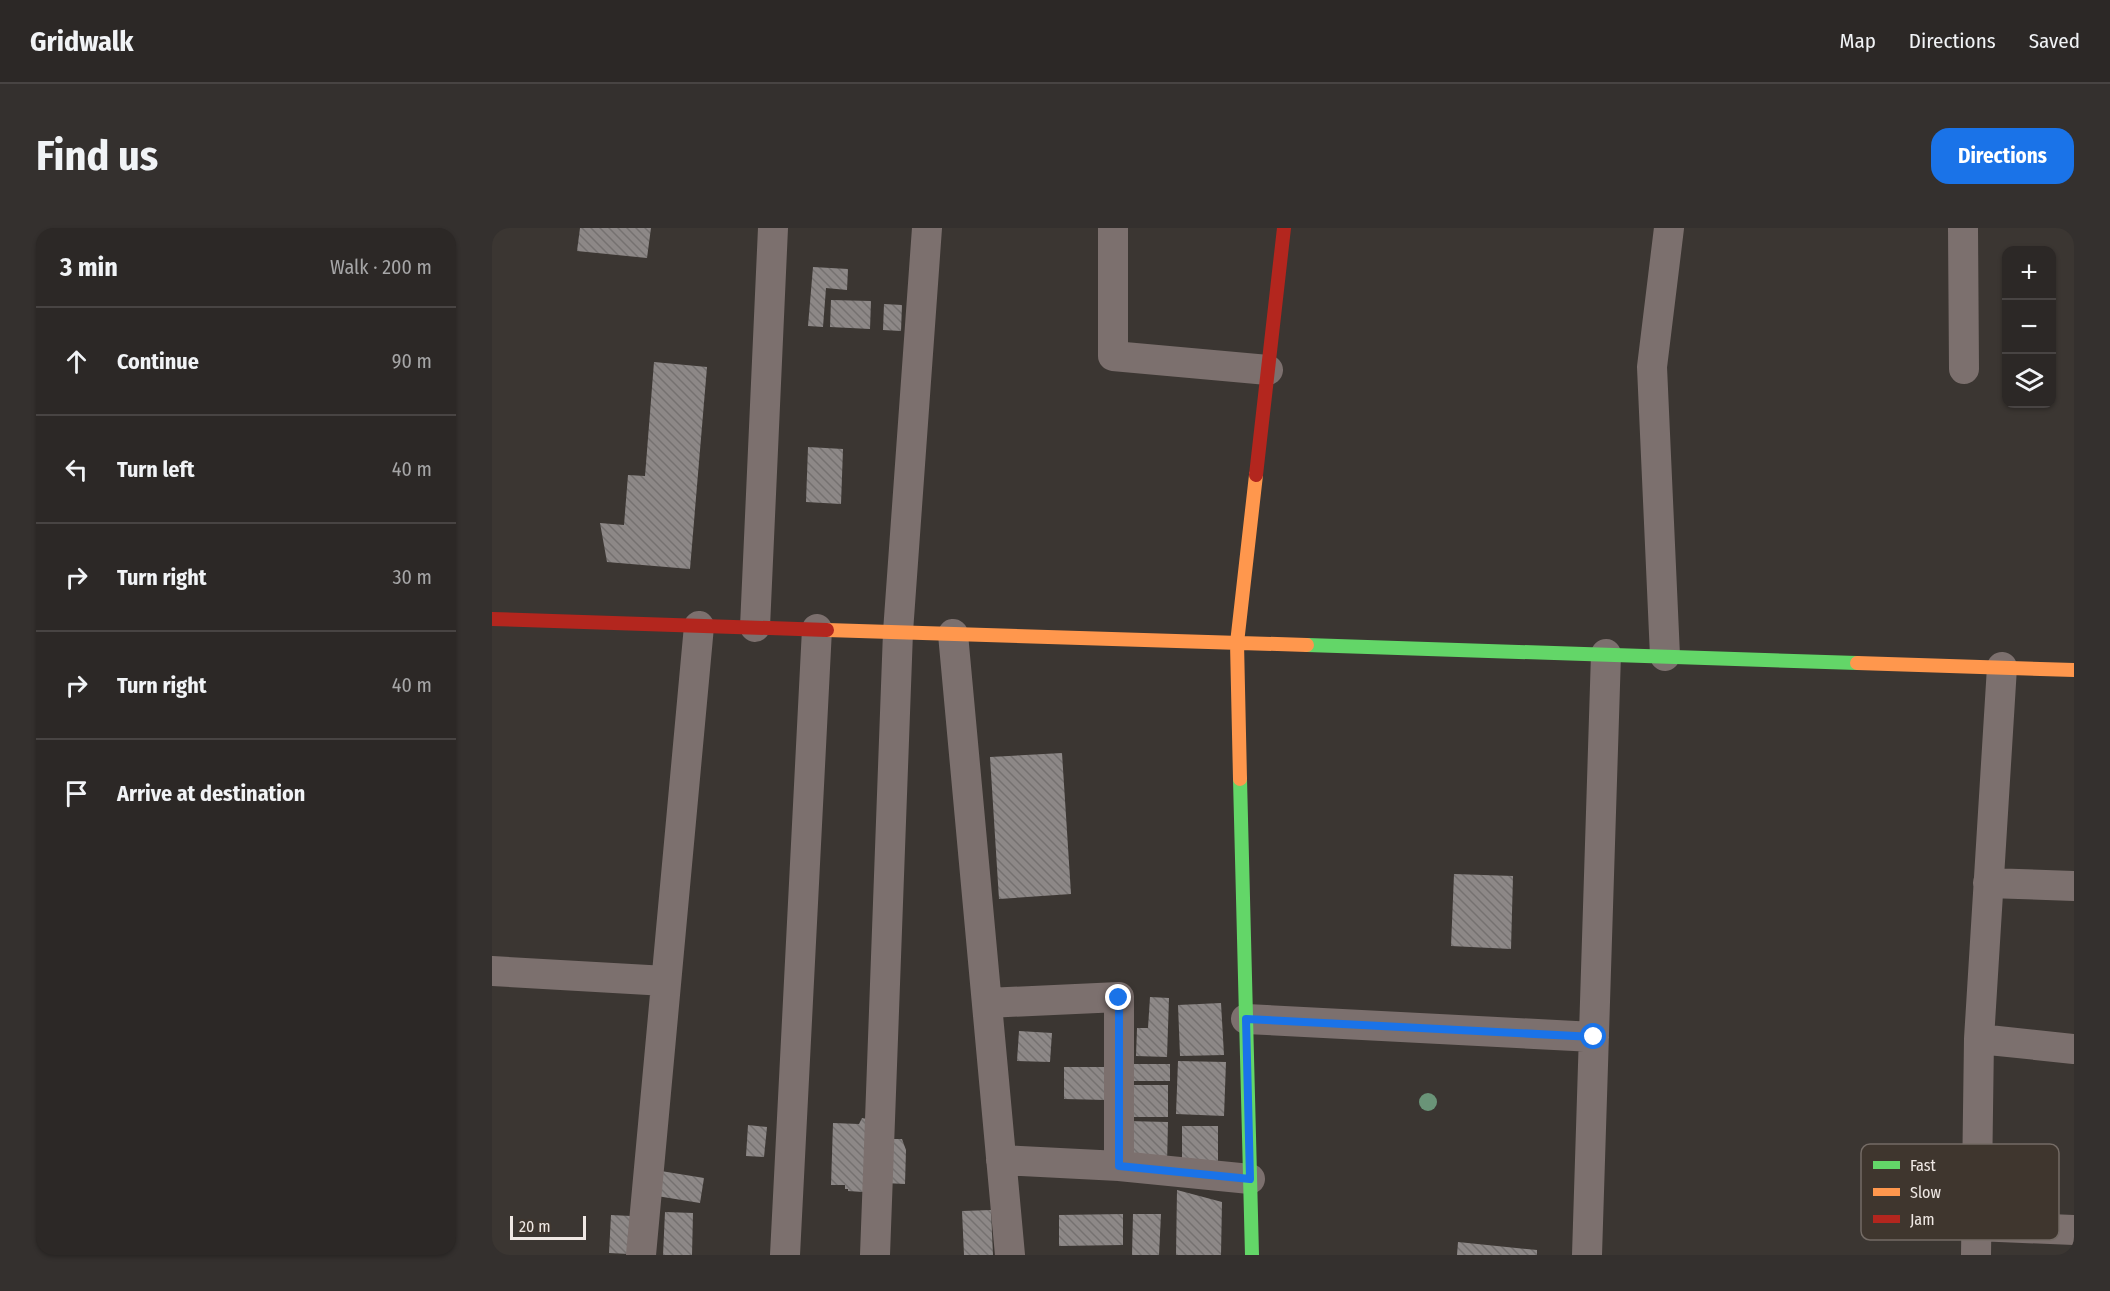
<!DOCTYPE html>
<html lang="en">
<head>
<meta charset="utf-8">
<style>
	body { margin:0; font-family:"Fira Sans Condensed",sans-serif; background:#34302e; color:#f1f3f6 }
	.controls { position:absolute; right:18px; top:18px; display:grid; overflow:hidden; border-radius:12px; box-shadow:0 2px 4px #0004 }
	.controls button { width:54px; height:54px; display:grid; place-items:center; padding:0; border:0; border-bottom:2px solid #484443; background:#2c2826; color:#f1f3f6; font:30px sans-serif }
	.scale { position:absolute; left:18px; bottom:15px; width:76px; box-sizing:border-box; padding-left:6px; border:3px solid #efe8e4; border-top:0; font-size:16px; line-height:21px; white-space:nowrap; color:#efe8e4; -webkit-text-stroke:4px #3f362e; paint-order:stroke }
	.stop { position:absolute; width:18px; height:18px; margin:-14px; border:4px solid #1a73e8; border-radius:50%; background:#fff }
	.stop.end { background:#1a73e8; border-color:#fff; box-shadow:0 2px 6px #0008 }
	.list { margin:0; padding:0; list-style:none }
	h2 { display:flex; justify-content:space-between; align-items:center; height:78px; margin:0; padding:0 24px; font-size:26px }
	h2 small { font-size:20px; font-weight:400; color:#a6a6a7 }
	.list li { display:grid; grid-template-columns:39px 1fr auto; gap:18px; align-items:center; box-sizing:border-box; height:108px; padding:0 24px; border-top:2px solid #484443 }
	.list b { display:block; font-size:22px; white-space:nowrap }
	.list em { font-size:20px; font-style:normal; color:#a6a6a7 }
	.icon { flex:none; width:33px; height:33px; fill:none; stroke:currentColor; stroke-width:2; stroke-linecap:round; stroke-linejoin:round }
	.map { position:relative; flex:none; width:1582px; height:1027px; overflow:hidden; border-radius:18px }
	header { display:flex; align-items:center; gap:36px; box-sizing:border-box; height:84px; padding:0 30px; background:#2c2826; border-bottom:2px solid #484443 }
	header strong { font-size:28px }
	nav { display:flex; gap:33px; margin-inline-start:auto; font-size:21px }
	.intro { display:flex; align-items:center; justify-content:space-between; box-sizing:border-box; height:144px; padding:0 36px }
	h1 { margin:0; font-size:42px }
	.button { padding:15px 27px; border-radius:18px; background:#1a73e8; color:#fff; font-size:21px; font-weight:700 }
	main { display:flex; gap:36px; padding:0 36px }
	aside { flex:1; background:#2c2826; border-radius:18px; box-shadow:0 2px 4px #0004 }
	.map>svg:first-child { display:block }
</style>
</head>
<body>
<header>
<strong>Gridwalk</strong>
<nav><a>Map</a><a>Directions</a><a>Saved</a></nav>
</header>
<div class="intro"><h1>Find us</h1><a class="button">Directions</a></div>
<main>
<aside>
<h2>3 min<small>Walk · 200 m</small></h2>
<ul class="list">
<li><svg class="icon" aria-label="ahead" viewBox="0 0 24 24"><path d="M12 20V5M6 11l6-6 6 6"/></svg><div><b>Continue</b></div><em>90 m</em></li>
<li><svg class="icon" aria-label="left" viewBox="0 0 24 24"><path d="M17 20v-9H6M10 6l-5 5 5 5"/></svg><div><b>Turn left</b></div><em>40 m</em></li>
<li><svg class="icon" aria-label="right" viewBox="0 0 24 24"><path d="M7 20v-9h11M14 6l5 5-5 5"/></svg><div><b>Turn right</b></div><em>30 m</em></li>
<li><svg class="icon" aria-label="right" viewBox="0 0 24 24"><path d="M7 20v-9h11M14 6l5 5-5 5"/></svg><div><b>Turn right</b></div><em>40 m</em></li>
<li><svg class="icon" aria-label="arrive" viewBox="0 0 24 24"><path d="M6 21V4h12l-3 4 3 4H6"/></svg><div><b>Arrive at destination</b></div></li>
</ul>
</aside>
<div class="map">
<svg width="1582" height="1027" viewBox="0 0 1582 1027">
	<defs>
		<pattern id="building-back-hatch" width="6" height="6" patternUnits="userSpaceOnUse" patternTransform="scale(1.5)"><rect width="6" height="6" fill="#8d8887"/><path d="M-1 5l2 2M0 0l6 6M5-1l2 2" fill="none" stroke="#757170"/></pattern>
	</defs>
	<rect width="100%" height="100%" fill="#3b3632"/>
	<path fill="url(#building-back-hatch)" d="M 88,0 L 159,0 L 155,30 L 85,23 Z
		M 321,39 L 356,41 L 355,62 L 334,60 L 331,99 L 316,98 Z
		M 339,72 L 379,73 L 378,101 L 338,99 Z
		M 392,76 L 410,77 L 409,103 L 391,102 Z
		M 162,134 L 215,139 L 198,341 L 115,334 L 108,295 L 132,297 L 136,247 L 153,248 Z
		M 316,219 L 351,221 L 349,276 L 314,274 Z
		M 570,525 L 579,666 L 507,671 L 498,529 Z
		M 962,646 L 1021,648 L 1019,721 L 959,718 Z
		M 658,769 L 677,770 L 675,829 L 644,828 L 645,800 L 656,800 Z
		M 729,775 L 732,827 L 688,828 L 686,777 Z
		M 527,803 L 560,805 L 558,834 L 525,833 Z
		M 686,833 L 734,834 L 732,888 L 684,886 Z
		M 635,836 L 678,836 L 678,853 L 635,853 Z
		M 572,839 L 613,839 L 613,872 L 572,871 Z
		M 642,857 L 676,857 L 676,889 L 642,889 Z
		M 370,890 L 375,891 L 371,964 L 356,963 L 356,961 L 353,961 L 353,957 L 339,957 L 341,895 L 367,896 Z
		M 635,893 L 676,894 L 675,936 L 634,935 Z
		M 256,897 L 275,899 L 272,929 L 254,928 Z
		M 690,898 L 726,898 L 726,942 L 690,942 Z
		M 394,911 L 410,911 L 414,922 L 413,956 L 393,955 Z
		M 169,943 L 212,950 L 208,975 L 165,968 Z
		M 685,962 L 730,974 L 729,1027 L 684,1027 Z
		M 499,982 L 501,1027 L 472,1027 L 470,983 Z
		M 173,984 L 201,985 L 200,1027 L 171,1027 Z
		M 631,986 L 631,1017 L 567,1018 L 567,987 Z
		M 641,986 L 669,986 L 667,1027 L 640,1027 Z
		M 119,987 L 139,988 L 137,1026 L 117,1025 Z
		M 966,1014 L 1045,1022 L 1045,1027 L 965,1027 Z"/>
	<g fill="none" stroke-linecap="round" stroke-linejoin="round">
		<path stroke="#7c706e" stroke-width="30" d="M 621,0 L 621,128 L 776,142
			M 1471,0 L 1472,141
			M 263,399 L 281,0
			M 461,406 L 518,1027
			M 1173,428 L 1160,139 L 1177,0
			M 1496,655 L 1582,658
			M 0,743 L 174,753
			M 495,775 L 627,769 L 627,938
			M 754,791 L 1102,809
			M 1487,811 L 1582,821
			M 509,932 L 627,938 L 758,951
			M 1484,998 L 1582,1002
			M 149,1027 L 207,398
			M 293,1027 L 325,401
			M 383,1027 L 406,404 L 435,0
			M 1095,1027 L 1114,426
			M 1484,1027 L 1487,811 L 1510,439"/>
		<path stroke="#63d668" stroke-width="14" d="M 815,417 L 1365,435
			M 748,551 L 760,1027"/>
		<path stroke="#ff974d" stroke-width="14" d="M 335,402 L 815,417
			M 1365,435 L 1582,442
			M 748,551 L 745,415 L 764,247"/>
		<path stroke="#b3261e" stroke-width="14" d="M 764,247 L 792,0
			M 0,391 L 335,402"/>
	</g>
	<circle fill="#6a9478" cx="936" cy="874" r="9"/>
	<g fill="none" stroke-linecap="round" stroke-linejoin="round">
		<path stroke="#1a73e8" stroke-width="8" d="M 627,770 L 627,938 L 758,951 L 754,791 L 1102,809"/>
	</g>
	<rect x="1369" y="916" width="198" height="96" rx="9" fill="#3f362e" stroke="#746b65" stroke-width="1.5"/>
	<rect x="1381" y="933" width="27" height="8" fill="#63d668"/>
	<rect x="1381" y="960" width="27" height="8" fill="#ff974d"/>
	<rect x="1381" y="987" width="27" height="8" fill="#b3261e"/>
	<g font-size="16" fill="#efe8e4">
		<text x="1418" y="943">Fast</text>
		<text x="1418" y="970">Slow</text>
		<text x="1418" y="997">Jam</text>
	</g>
</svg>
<div class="controls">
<button>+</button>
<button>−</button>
<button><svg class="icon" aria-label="layers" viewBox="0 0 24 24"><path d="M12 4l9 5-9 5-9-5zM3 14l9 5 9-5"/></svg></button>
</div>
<div class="scale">20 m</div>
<div class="stop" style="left:1102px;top:809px"></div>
<div class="stop end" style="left:627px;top:770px"></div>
</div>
</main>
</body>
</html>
